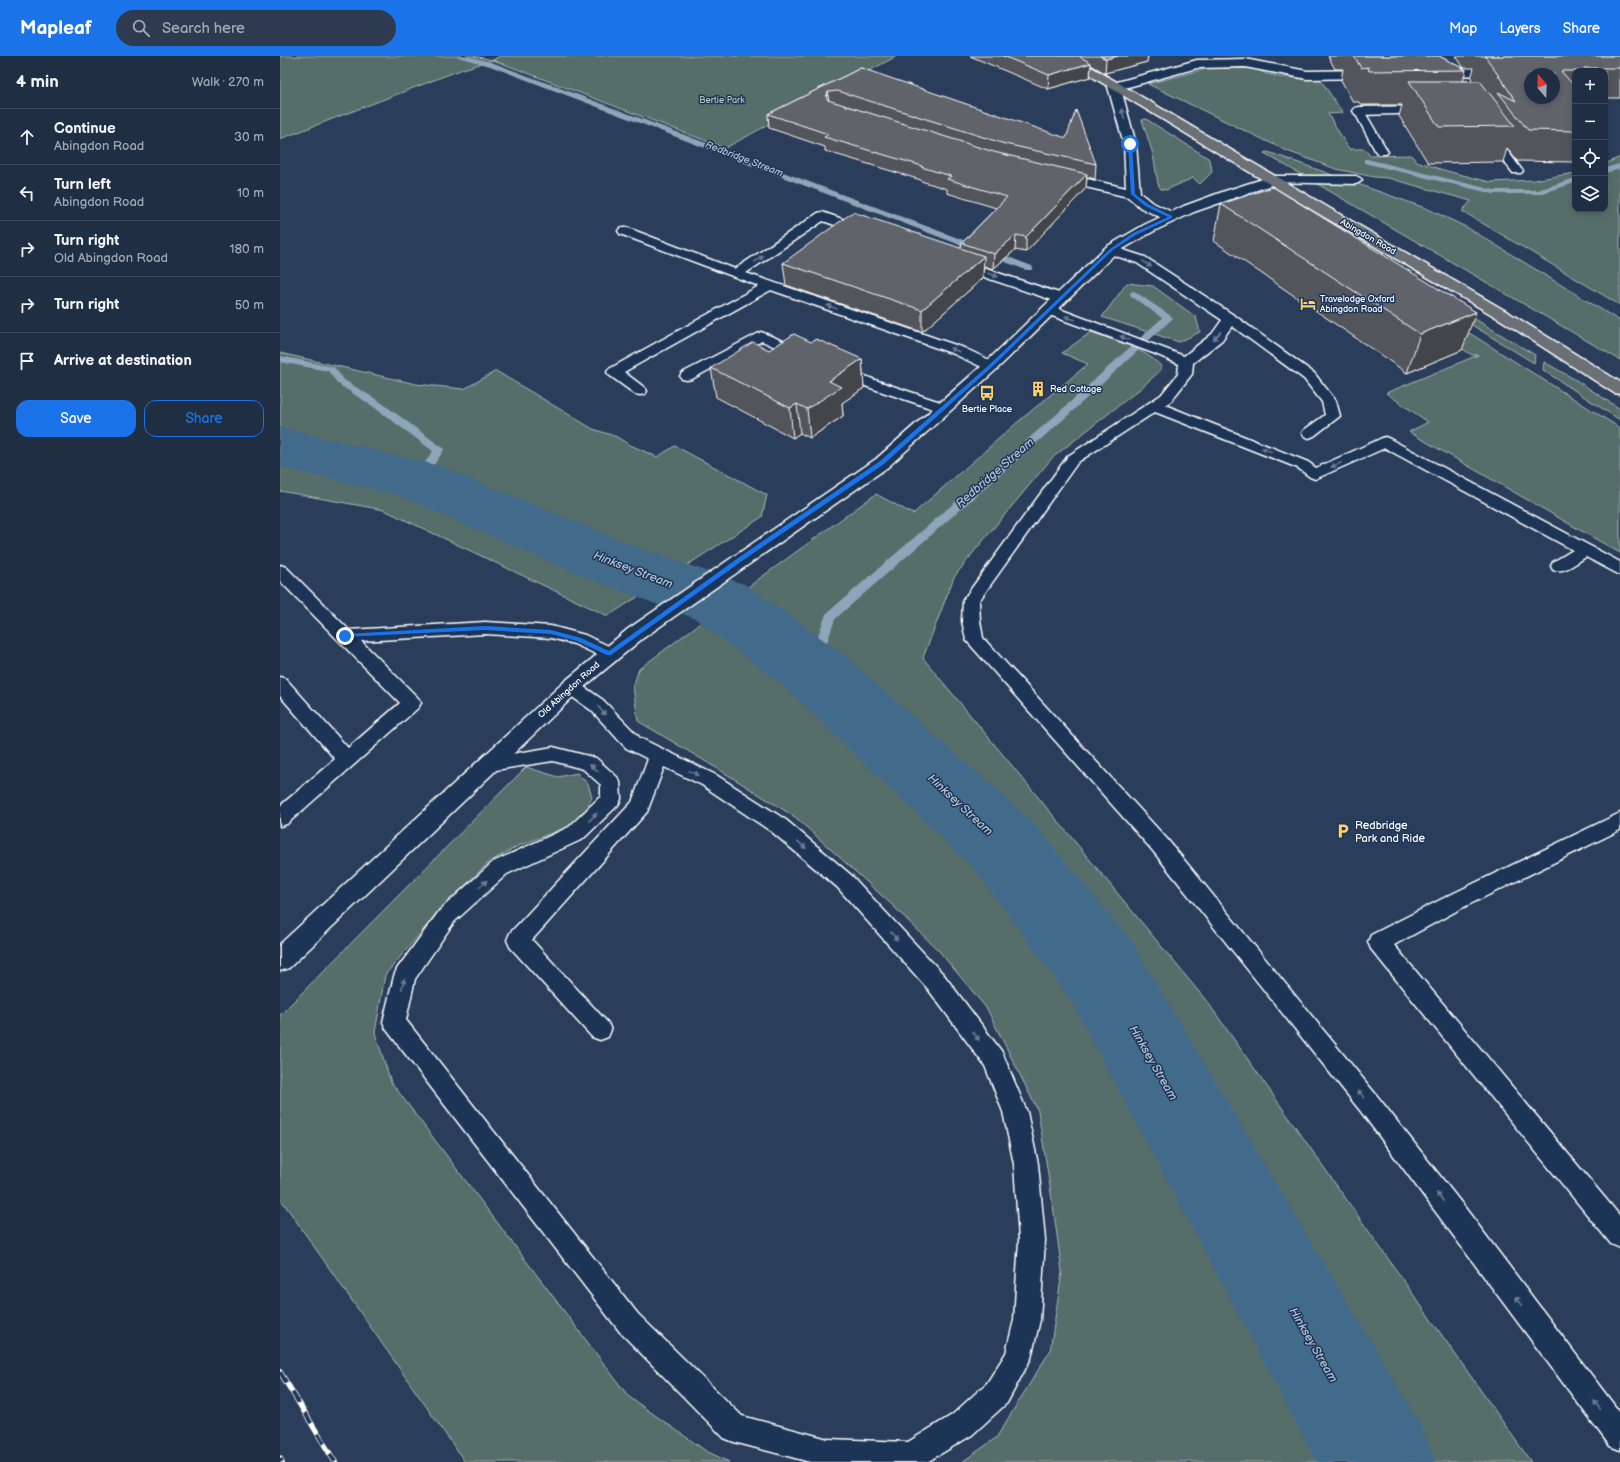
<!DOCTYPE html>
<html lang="en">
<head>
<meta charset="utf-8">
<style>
	body { margin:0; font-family:"Balsamiq Sans",sans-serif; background:#2d3a4f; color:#f1f3f6 }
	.controls { position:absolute; right:12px; top:12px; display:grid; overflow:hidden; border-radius:8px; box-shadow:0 2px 6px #0003 }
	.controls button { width:36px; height:36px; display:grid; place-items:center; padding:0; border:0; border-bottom:1px solid #3d4a5d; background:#202e44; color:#f1f3f6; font:20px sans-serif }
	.compass { position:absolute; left:1244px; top:12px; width:36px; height:36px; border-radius:50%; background:#202e44; box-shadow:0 2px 6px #0003; rotate:341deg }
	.stop { position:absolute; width:12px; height:12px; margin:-9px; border:3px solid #1a73e8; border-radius:50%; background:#fff }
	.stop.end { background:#1a73e8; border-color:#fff; box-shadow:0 1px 4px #0008 }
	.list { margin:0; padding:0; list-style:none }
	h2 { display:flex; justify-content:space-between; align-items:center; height:52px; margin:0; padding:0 16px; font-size:17px }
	h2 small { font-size:13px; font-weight:400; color:#a2a8b2 }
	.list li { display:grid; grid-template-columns:26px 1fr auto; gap:12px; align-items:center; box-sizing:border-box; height:56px; padding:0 16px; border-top:1px solid #3d4a5d }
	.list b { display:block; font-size:15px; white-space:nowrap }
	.list p { margin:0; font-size:13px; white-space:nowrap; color:#a2a8b2 }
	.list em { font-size:13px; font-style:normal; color:#a2a8b2 }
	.actions { display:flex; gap:8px; padding:12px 16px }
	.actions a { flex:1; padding:9px 0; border:1px solid #1a73e8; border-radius:12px; text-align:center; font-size:14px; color:#1a73e8 }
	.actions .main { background:#1a73e8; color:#fff }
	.icon { flex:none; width:22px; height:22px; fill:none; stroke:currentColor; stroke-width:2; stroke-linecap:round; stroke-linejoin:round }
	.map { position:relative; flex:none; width:1340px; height:1406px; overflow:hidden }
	header { display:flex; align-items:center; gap:24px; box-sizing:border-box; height:56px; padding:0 20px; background:#1a73e8; color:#fff }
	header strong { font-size:19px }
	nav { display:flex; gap:22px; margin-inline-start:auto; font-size:14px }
	.search { width:280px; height:36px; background:#2d3a4f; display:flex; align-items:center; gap:10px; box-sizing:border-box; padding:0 14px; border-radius:22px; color:#a2a8b2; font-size:15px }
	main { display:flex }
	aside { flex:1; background:#202e44 }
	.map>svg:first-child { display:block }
</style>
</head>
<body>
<header>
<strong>Mapleaf</strong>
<div class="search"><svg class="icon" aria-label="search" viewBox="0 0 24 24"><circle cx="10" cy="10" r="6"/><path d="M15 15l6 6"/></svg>Search here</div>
<nav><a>Map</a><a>Layers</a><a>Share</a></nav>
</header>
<main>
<aside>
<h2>4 min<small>Walk · 270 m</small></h2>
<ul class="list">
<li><svg class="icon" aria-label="ahead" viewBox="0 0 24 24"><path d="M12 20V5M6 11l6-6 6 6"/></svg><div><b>Continue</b><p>Abingdon Road</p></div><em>30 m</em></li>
<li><svg class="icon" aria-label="left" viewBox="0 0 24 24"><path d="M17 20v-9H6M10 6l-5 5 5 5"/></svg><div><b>Turn left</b><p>Abingdon Road</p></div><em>10 m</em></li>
<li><svg class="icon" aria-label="right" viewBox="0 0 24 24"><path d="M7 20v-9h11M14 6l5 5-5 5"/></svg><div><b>Turn right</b><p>Old Abingdon Road</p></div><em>180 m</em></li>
<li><svg class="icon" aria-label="right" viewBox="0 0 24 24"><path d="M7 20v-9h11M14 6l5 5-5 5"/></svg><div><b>Turn right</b></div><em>50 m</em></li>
<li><svg class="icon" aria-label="arrive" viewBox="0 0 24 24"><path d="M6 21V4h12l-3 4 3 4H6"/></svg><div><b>Arrive at destination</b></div></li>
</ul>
<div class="actions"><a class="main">Save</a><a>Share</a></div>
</aside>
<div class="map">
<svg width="1340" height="1406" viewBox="0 0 1340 1406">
	<rect width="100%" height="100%" fill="#2a3e5b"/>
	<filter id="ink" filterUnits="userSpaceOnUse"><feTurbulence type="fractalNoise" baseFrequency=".025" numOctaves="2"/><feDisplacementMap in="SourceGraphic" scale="8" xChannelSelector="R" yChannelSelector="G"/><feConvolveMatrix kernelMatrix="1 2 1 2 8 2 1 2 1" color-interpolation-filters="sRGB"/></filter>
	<g filter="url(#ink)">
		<path fill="#566e6b" stroke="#aab6b5" d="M 0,0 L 193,0 L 213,4 L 220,0 L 617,0 L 445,92 L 213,4 L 183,13 L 0,83 Z
			M 929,12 L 973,12 L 987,18 L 1001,21 L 1040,23 L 1063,57 L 1048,58 L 1069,93 L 1085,93 L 1090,100 L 1131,99 L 1136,105 L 1163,114 L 1210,126 L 1254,124 L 1295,117 L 1295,153 L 1325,153 L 1325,108 L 1340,101 L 1340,249 L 1182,155 L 1191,145 L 1108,122 L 1094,121 L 1056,113 L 1007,95 L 868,28 Z
			M 866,63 L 928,102 L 931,108 L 932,116 L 920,128 L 913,122 L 886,134 L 881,133 L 878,128 L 873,98 L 862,64 Z
			M 988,96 L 1148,153 L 1188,172 L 1340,265 L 1340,304 L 984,97 Z
			M 847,227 L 873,230 L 916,261 L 920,276 L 899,286 L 822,261 Z
			M 1138,236 L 1150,236 L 1255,299 L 1254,307 Z
			M 1141,266 L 1183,273 L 1340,372 L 1340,497 L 1129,376 L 1148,366 L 1106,337 L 1198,299 L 1192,299 Z
			M 811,276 C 835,285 863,291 881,310 L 881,314 L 861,332 L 772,402 L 697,492 L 674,521 L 643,602 L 929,948 L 1251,1406 L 682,1406 L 716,1382 L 770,1295 L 782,1216 L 773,1150 L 758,1055 L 707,953 L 659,895 L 611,848 L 515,761 L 448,719 L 358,665 L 353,631 L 359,613 L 483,520 L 596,438 L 633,458 L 739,365 L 808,308 L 782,297 Z
			M 0,297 L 136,328 L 184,333 L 216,315 L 313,373 L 337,381 L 348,388 L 377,401 L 395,390 L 487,439 L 482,461 L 328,560 L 104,454 L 0,435 Z
			M 1264,306 L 1296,324 L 1340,353 L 1340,364 L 1263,314 Z
			M 246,711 L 278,721 L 297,717 L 308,728 L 312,741 L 305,757 L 290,770 L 238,790 L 209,806 L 159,855 L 105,919 L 95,977 L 111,1026 L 349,1341 L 426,1395 L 449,1406 L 185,1406 L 0,1142 L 0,959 Z"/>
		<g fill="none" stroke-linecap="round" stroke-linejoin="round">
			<path fill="#8ea6b9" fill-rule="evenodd" d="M 174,0 L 186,0 L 214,7 L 752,210 L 753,212 L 752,214 L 746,214 L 210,10 Z
				M 1084,103 L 1087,103 L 1214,134 L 1258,134 L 1295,122 L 1295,127 L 1259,138 L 1214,138 L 1084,107 Z
				M 1340,108 L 1340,113 L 1325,117 L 1325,112 Z
				M 854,235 L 891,260 L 893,262 L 891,264 L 785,362 L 555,563 L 538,613 L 536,616 L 532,617 L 528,616 L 526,613 L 546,558 L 777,358 L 882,262 L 851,240 L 850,238 L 851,236 Z
				M 0,300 L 54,311 L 64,324 L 99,345 L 163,392 L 164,394 L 142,426 L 134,426 L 133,424 L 153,395 L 91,349 L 58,328 L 48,315 L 0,306 Z"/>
			<path fill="#436a8a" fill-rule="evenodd" d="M 0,371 L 160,410 L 357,491 L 466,529 L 558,594 L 752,765 L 851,885 L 1139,1366 L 1156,1406 L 1037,1406 L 789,941 L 694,813 L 506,632 L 416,563 L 309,523 L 118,439 L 0,411 Z"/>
			<g stroke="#fff" stroke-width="3">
				<path id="lane" d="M 1079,52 L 1084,55 L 1108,96 L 1106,98 L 1098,98 L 1096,96 L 1074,55 Z
					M 1209,74 L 1213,75 L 1241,113 L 1243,115 L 1241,117 L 1233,117 L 1203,77 Z
					M 992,120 L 1076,120 L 1080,122 L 1082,124 L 1080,126 L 1076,128 L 988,126 L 986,124 L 988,122 Z
					M 542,156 L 588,172 L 590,175 L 588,178 L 584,179 L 543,165 L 466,217 L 684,292 L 716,307 L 718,310 L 716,313 L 711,314 L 706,313 L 674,298 L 491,234 L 344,316 L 365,332 L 367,335 L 365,338 L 360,339 L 355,338 L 329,319 L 327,316 L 329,313 L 479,230 L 340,178 L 338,175 L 340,172 L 348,172 L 455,213 L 538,157 Z
					M 831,190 L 865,201 L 955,260 L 1034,317 L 1056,345 L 1060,360 L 1034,380 L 1029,382 L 1024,380 L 1022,377 L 1024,374 L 1045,359 L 1042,346 L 1024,323 L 952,270 L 942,284 L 913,307 L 912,318 L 891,345 L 885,349 L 1028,406 L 1036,412 L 1100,383 L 1105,381 L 1110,383 L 1340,506 L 1340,519 L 1306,501 C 1296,507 1285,517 1273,514 L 1271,510 L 1273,506 L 1293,494 L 1105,392 L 1035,423 L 1030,421 L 1018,412 L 875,356 L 798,406 L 699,545 L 700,565 L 703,582 L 887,783 L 1098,1041 L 1186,1153 L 1340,1357 L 1340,1394 L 1330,1390 L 1082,1057 L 873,795 L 686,584 L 682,565 L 683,544 L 788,400 L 881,339 L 898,318 L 899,308 L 873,297 L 764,257 L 762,254 L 764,251 L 774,251 L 904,300 L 932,278 L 942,264 L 857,207 L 827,197 L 825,194 L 827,191 Z
					M 679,204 L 785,239 L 787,242 L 785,245 L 775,245 L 674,211 L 673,208 L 674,205 Z
					M 481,276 L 527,295 L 529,298 L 527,301 L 522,302 L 517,301 L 482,285 L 412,323 L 407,324 L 402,323 L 400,320 L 402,317 Z
					M 560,310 L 595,324 L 669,349 L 671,352 L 669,355 L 664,356 L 659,355 L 585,330 L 555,317 L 553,314 L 555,311 Z
					M 0,509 L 6,511 L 69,574 L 205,566 L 271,570 L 305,579 L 335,593 L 338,598 L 335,603 L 329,604 L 294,588 L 271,582 L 205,578 L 81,585 L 138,642 L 141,647 L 138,652 L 7,768 L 0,770 L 0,750 L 55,703 L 0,640 L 0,621 L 6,623 L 68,692 L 120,647 L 0,525 Z
					M 291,624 L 297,626 L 323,644 L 360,682 L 436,719 L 506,764 L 571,819 L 664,919 L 722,996 L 747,1056 L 758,1108 L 765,1184 L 760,1264 L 751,1302 L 727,1347 L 692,1379 L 647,1406 L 530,1406 L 454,1386 L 444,1382 L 340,1276 L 106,973 L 103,966 L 114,920 L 117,913 L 160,854 L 213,806 L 289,771 L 321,740 L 321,729 L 303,713 L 273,705 L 209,715 L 202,713 L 199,708 L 202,703 L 273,691 L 316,702 L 337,721 L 340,726 L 341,743 L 338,749 L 303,783 L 227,818 L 174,866 L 135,923 L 126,964 L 358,1258 L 462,1360 L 548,1383 L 628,1386 L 672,1359 L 707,1327 L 726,1297 L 734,1264 L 739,1184 L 734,1108 L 723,1056 L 705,1010 L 648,933 L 557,831 L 492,776 L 422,729 L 384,711 L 367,756 L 252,884 L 328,967 L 331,974 L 328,981 L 320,984 L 312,981 L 230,891 L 227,884 L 230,877 L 352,746 L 368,703 L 346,692 L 311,654 L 285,636 L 282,631 L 285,626 Z
					M 1340,757 L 1340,774 L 1182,852 L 1114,889 L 1340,1160 L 1340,1192 L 1331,1188 L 1091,893 L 1088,886 L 1091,879 L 1168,840 Z"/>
			</g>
			<g stroke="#fff" stroke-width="3">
				<path id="street" d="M 965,3 L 1027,15 L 1091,14 L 1095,15 L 1097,18 L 1095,21 L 1091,22 L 1027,23 L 965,11 L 917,12 L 841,33 L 856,88 L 860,137 L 871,146 L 896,158 L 898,161 L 896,164 L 891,165 L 886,164 L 861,152 L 848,141 L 772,123 L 770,120 L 772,117 L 777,116 L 846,132 L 844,88 L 828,31 L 830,28 L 917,4 Z
					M 1155,12 L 1223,12 L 1227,13 L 1229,16 L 1227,19 L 1223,20 L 1151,19 L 1149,16 L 1151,13 Z
					M 1151,50 L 1155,51 L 1157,54 L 1155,57 L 1079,59 L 1075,58 L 1073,55 L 1075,52 L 1079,51 Z"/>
			</g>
			<g stroke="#fff" stroke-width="3">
				<path id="secondary" d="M 992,120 L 997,121 L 999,124 L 997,127 L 914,156 L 874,175 L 836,197 L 717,313 L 608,411 L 362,583 L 298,636 L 9,912 L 0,915 L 0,888 L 284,626 L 348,573 L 596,403 L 705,307 L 826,191 L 864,169 L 904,150 L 945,135 Z"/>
			</g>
			<g stroke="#fff" stroke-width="3">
				<path id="primary" d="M 779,0 L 793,0 L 1049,152 L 1231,258 L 1340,326 L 1340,338 L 1334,337 L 1221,264 L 1039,158 L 781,2 Z"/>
			</g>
			<use href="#lane" fill="#1d3557" fill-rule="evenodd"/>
			<use href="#street" fill="#1d3557" fill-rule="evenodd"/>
			<use href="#secondary" fill="#1d3557" fill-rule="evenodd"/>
			<use href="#primary" fill="#6b7074" fill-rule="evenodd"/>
			<g stroke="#fff" stroke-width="5.5">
				<path id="rail" d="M 0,1316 L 55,1406
					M 0,1402 L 2,1406"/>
			</g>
			<use href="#rail" stroke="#1d3557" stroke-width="4" stroke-dasharray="12" stroke-linecap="butt"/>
		</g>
		<path fill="#53555b" stroke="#fff" d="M 690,0 L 868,0 L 867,6 L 825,17 L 811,9 L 810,21 L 768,33 Z
			M 1048,0 L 1159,0 L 1186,14 L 1183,25 L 1192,25 L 1191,22 L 1194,12 L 1184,12 L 1176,0 L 1340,0 L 1340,42 L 1325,42 L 1325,15 L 1295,15 L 1295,106 L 1237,105 L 1227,92 L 1223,106 L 1148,107 L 1119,60 L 1122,49 L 1081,49 L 1079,46 L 1073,46 L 1061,24 L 1063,13 L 1055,13 Z
			M 581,12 L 816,108 L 815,123 L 807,121 L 806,132 L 746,196 L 735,194 L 713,213 L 704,210 L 703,222 L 642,276 L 506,229 L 503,207 L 681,192 L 682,187 L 716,152 L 667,137 L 667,133 L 641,125 L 641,124 L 545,95 L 545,91 L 489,72 L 488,58 Z
			M 941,148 L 1182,294 L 1127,317 L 934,185 Z
			M 489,294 L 582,303 L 584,332 L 562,347 L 563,360 L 530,382 L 520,377 L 513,382 L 436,341 L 431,312 Z"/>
		<path fill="#43454a" stroke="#fff" d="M 838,0 L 868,0 L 867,6 L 825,17 L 826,3 Z
			M 811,7 L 810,21 L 768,33 L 769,19 Z
			M 548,36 L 549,50 L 546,41 Z
			M 807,118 L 806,132 L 746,196 L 746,181 Z
			M 736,179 L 735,194 L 713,213 L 714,198 Z
			M 704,200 L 703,222 L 642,276 L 642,254 Z
			M 1196,256 L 1182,294 L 1127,317 L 1140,278 Z
			M 582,303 L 584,332 L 562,347 L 563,360 L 530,382 L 527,353 L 549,325 Z
			M 517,348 L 520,377 L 513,382 L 510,352 Z"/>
		<path fill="#60636a" stroke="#fff" fill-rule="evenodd" d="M 723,0 L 799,0 L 811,7 L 769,19 Z
			M 820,0 L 838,0 L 826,3 Z
			M 1074,0 L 1159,0 L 1186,14 L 1089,15 L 1088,11 L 1081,12 Z
			M 1205,0 L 1340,0 L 1340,12 L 1304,12 L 1305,15 L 1281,15 L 1295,31 L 1295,75 L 1248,74 L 1218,36 L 1236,45 ZM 1250,18 L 1274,18 L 1274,42 L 1250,42 Z
			M 581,12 L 786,82 L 796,54 L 816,108 L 725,88 L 558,35 L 548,36 L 546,41 L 548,44 L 714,96 L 807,118 L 746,181 L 736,179 L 714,198 L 682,187 L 727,141 L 667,123 L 671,120 L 641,111 L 642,110 L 544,81 L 548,78 L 488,58 Z
			M 1129,25 L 1200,25 L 1235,70 L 1159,71 Z
			M 993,131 L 1196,256 L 1140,278 L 941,148 Z
			M 573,156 L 704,200 L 642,254 L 503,207 Z
			M 514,278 L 531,286 L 536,283 L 582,303 L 549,325 L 561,331 L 527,353 L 517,348 L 510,352 L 431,312 L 473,286 L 489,294 Z"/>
		<defs><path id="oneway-solid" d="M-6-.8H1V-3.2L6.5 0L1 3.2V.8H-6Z"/></defs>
		<g fill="#6c7c92">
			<use href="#oneway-solid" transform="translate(843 58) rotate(-105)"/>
			<use href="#oneway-solid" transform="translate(479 203) rotate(-34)"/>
			<use href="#oneway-solid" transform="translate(867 208) rotate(34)"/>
			<use href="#oneway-solid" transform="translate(713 219) rotate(19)"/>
			<use href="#oneway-solid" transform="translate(552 251) rotate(-161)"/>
			<use href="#oneway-solid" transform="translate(790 262) rotate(-160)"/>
			<use href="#oneway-solid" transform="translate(937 280) rotate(132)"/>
			<use href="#oneway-solid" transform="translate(845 282) rotate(-160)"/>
			<use href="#oneway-solid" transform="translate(675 294) rotate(-159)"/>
			<use href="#oneway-solid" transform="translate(987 394) rotate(-158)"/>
			<use href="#oneway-solid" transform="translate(1056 409) rotate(156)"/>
			<use href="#oneway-solid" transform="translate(322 655) rotate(48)"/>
			<use href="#oneway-solid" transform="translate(314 712) rotate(-139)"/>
			<use href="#oneway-solid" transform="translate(414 717) rotate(26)"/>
			<use href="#oneway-solid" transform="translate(313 761) rotate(-45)"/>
			<use href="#oneway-solid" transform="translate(522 789) rotate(41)"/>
			<use href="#oneway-solid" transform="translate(203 828) rotate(-42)"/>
			<use href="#oneway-solid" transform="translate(614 880) rotate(48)"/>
			<use href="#oneway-solid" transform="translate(123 928) rotate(-77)"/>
			<use href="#oneway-solid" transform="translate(696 980) rotate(54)"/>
			<use href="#oneway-solid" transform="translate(1081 1038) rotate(-129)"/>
			<use href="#oneway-solid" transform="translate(1160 1141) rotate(-128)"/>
			<use href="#oneway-solid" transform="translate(1239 1245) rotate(-127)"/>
			<use href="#oneway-solid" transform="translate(1317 1349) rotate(-127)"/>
		</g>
	</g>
	<path fill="#1a73e8" d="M 848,88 L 852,88 L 855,138 L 868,148 L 892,160 L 892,162 L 856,179 L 833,194 L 712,311 L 604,408 L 462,505 L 331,599 L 327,599 L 297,585 L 271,578 L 205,574 L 63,581 L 63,578 L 65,578 L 205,570 L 271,574 L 301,582 L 329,595 L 458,502 L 600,405 L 709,309 L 830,193 L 853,177 L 888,161 L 865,150 L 851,138 Z"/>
	<defs>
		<g id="hotel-bare" transform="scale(1.2)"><path d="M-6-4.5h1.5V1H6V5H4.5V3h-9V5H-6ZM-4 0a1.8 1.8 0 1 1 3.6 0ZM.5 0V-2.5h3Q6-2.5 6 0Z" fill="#ffd166" stroke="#1d3557" stroke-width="2.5" paint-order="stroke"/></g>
		<g id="building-bare" transform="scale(1.2)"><path d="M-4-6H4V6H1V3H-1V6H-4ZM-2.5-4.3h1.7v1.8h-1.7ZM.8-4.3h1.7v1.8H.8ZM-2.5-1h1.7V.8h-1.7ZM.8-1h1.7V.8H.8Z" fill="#ffd166" stroke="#1d3557" stroke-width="2.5" paint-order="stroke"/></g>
		<g id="bus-bare" transform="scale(1.2)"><path d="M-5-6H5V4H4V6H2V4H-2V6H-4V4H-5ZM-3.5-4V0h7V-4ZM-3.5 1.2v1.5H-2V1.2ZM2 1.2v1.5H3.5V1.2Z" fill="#ffd166" stroke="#1d3557" stroke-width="2.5" paint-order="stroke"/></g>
		<g id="parking-bare" transform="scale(1.2)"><path d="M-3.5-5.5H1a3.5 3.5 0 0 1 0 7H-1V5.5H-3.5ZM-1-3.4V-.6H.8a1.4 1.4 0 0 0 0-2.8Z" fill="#ffd166" stroke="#1d3557" stroke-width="2.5" paint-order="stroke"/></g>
	</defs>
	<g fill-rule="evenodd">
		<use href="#hotel-bare" x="1028" y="248"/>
		<use href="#building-bare" x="758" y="333"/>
		<use href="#bus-bare" x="707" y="337"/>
		<use href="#parking-bare" x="1063" y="775"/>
	</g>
	<g text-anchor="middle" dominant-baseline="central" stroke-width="3" stroke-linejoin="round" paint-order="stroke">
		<g font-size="9" fill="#bbc5c4" stroke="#1d3557">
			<text x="442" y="44">Bertie Park</text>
		</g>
		<g font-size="9" fill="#fff" stroke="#1d3557">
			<text transform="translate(1088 181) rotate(30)">Abingdon Road</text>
			<text transform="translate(289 634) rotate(-42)">Old Abingdon Road</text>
		</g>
		<g font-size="9" fill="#fff" stroke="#1d3557" text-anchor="start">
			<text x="1040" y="243">Travelodge Oxford<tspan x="1040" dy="10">Abingdon Road</tspan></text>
			<text x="770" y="333">Red Cottage</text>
			<text x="707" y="353" text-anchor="middle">Bertie Place</text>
		</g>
		<g font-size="10" font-style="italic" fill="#b4c3d0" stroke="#1d3557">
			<text transform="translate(464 103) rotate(21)">Redbridge Stream</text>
		</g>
		<g font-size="11" fill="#fff" stroke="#1d3557" text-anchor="start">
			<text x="1075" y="769">Redbridge<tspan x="1075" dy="13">Park and Ride</tspan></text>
		</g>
		<g font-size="12" font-style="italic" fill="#b4c3d0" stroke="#1d3557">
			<text transform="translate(715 417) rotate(-41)">Redbridge Stream</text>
			<text transform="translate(353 514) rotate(21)">Hinksey Stream</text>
			<text transform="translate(680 749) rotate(43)">Hinksey Stream</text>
			<text transform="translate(873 1007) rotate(60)">Hinksey Stream</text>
			<text transform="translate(1033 1289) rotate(60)">Hinksey Stream</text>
		</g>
	</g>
</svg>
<div class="controls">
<button>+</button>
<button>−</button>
<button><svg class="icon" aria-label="locate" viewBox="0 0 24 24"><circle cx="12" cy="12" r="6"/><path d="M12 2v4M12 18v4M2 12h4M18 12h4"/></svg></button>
<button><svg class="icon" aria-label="layers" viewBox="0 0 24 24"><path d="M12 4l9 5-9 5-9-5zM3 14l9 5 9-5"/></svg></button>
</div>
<svg class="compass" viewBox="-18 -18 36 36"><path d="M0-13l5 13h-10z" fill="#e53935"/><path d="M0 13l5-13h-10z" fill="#a2a8b2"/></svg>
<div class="stop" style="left:850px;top:88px"></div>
<div class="stop end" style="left:65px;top:580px"></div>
</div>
</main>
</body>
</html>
